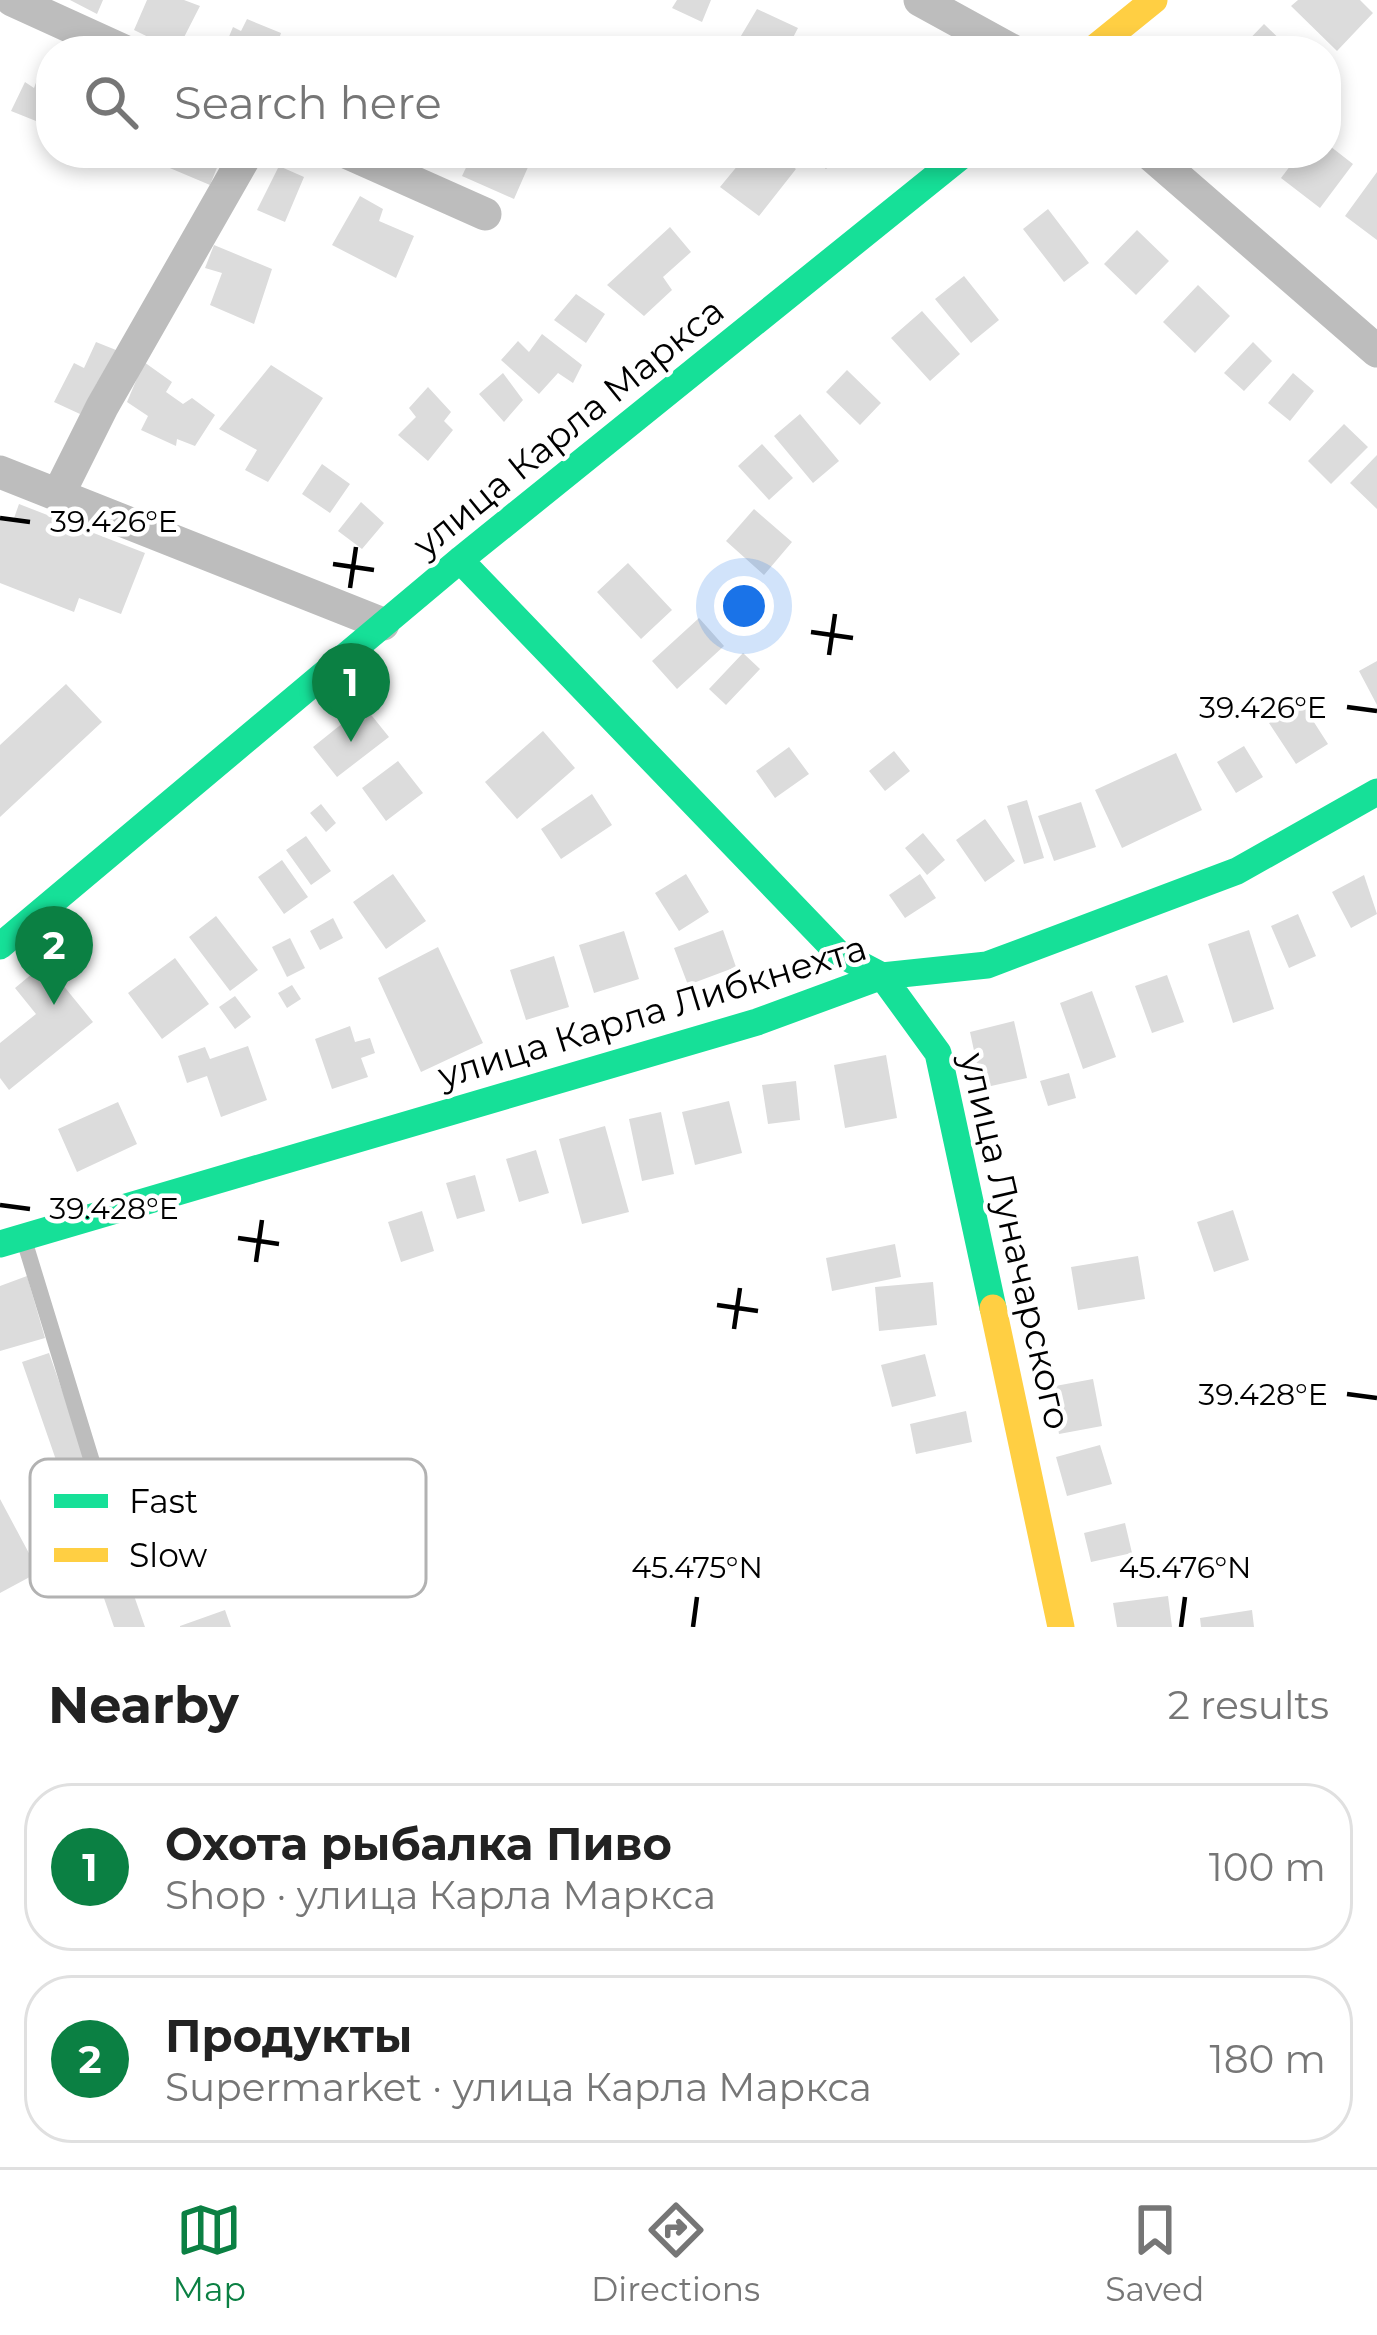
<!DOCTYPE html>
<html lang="en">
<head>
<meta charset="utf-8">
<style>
	body { margin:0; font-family:Montserrat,sans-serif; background:#f6f6f6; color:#222 }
	.you { position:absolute; left:744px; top:606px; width:42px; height:42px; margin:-30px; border:9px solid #fff; border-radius:50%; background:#1a73e8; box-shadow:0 0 0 18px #1a73e833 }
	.badge { display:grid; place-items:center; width:78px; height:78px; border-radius:50%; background:#0b8043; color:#fff; font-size:39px; font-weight:700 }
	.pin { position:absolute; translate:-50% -99px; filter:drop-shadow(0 3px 6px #0008) }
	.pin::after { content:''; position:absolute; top:63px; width:42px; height:36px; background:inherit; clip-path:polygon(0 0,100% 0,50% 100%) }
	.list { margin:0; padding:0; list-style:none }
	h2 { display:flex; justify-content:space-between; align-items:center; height:156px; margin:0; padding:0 48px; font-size:51px }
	h2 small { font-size:39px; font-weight:400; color:#767676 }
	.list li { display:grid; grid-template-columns:78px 1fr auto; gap:36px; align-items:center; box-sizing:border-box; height:168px; margin:0 24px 24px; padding:0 24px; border:3px solid #e0e0e0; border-radius:48px }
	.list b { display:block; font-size:45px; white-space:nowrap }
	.list p { margin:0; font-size:39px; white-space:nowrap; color:#767676 }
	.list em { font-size:39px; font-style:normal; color:#767676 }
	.icon { flex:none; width:66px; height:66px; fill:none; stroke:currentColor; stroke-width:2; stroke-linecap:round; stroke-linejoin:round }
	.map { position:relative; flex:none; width:1377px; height:1627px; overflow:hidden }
	.search { position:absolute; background:#fff; box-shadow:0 6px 18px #0003; left:36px; right:36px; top:36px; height:132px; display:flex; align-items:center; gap:30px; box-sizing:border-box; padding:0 42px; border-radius:48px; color:#767676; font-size:45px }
	.sheet { height:540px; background:#fff }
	nav { display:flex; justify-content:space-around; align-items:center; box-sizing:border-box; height:168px; border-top:3px solid #e0e0e0; background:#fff; font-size:33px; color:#767676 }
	nav a { display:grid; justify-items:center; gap:6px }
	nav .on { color:#0b8043 }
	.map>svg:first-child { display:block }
</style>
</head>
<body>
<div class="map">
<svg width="1377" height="1627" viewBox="0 0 1377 1627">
	<rect width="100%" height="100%" fill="#fff"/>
	<path fill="#dcdcdc" d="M 70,0 L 103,0 L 97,14 Z
		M 147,0 L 184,0 L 200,6 L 177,51 L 134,30 Z
		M 677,0 L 711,0 L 702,22 L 672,8 Z
		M 1298,0 L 1360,0 L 1373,13 L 1337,51 L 1291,6 Z
		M 757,9 L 798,28 L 786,51 L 732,51 Z
		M 247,19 L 281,33 L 275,51 L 223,51 L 233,27 L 241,31 Z
		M 1264,24 L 1292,51 L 1238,51 Z
		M 42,66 L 51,70 L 51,127 L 11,111 L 25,82 L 34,88 Z
		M 1326,143 L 1353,164 L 1320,208 L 1281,178 L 1300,153 L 1326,153 Z
		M 170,153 L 223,153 L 210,185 L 165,166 Z
		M 473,153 L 532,158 L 514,199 L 462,176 Z
		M 748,153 L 772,153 L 796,169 L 759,216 L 720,187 Z
		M 807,153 L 841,153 L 826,169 Z
		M 279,166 L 304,177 L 285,222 L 257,210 Z
		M 1377,172 L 1377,240 L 1345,216 Z
		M 360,196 L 383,209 L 379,221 L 414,236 L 396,278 L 332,245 Z
		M 1048,209 L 1089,263 L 1064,282 L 1023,229 Z
		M 670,227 L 691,252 L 663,277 L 672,290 L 644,316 L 607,285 Z
		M 1137,230 L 1169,261 L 1136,295 L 1104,264 Z
		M 214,245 L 272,269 L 254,324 L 210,305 L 222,273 L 205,268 Z
		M 964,276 L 999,320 L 971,343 L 935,299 Z
		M 1198,285 L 1230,316 L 1195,353 L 1163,322 Z
		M 576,294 L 605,314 L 586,343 L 554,320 Z
		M 922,311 L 960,354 L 930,381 L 891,338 Z
		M 542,334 L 582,365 L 573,383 L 558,373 L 539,394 L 501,360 L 518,341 L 529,352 Z
		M 96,342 L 126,354 L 107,385 L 97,383 L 80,414 L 54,402 L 74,363 L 84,368 Z
		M 1253,342 L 1272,361 L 1244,391 L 1224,373 Z
		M 144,362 L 172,382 L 166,392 L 183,404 L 192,398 L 215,415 L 195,446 L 177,439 L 176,446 L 141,430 L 148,416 L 127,402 Z
		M 271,365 L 323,398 L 268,482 L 245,470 L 257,450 L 219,429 Z
		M 847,370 L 881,403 L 860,425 L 826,392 Z
		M 503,373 L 523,400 L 504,422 L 479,394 Z
		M 1293,373 L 1314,391 L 1290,421 L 1268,403 Z
		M 428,387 L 451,412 L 444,421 L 453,430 L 428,461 L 398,435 L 416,417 L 409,408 Z
		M 800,414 L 839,461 L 813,483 L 774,436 Z
		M 1344,424 L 1368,447 L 1331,484 L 1308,461 Z
		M 762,444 L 793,478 L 769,500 L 738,466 Z
		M 1377,455 L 1377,509 L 1350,483 Z
		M 322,464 L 350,484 L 330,513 L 302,494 Z
		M 361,502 L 384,523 L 362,549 L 338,531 Z
		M 19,504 L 145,553 L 121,614 L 79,598 L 74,612 L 0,583 L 0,516 L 13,521 Z
		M 754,509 L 792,542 L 764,575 L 726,541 Z
		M 628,563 L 672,610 L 641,639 L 597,592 Z
		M 699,618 L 724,646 L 677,689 L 652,661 Z
		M 743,653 L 760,669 L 726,705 L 709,689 Z
		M 1377,661 L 1377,705 L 1359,671 Z
		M 66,684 L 102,722 L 0,817 L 0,745 Z
		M 1301,702 L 1328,744 L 1296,764 L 1269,723 Z
		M 364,706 L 389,737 L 337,777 L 313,747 Z
		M 543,731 L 575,768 L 517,819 L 485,782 Z
		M 1244,746 L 1263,777 L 1236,793 L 1217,762 Z
		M 789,747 L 809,774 L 775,798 L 756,771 Z
		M 894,751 L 910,771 L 885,791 L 869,771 Z
		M 1176,753 L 1202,810 L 1122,848 L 1095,790 Z
		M 398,761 L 423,793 L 386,821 L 362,788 Z
		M 592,794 L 612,825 L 561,859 L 541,829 Z
		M 1027,800 L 1044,858 L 1024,864 L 1007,806 Z
		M 1081,802 L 1096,847 L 1054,861 L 1038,816 Z
		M 321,804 L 336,823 L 326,832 L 310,813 Z
		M 985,819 L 1015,861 L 985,882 L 956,840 Z
		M 923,833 L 945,860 L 927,875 L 905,848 Z
		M 306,836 L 331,871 L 311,885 L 286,850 Z
		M 282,860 L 308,897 L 284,914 L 258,877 Z
		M 393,874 L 426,921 L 386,949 L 353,902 Z
		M 686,874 L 709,912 L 679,931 L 655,893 Z
		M 920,874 L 936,898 L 905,918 L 889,895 Z
		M 1364,875 L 1377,914 L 1351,928 L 1332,892 Z
		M 1298,914 L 1316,956 L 1289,968 L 1271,926 Z
		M 216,916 L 258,970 L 230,991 L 189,937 Z
		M 333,918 L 343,938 L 320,950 L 310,931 Z
		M 723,930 L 736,967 L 688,985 L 674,948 Z
		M 1249,930 L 1274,1009 L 1233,1023 L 1208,944 Z
		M 624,931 L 639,979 L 594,993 L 579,945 Z
		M 290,938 L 305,968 L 287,977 L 272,947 Z
		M 438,947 L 483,1043 L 421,1072 L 378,978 Z
		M 554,956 L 569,1007 L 526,1020 L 510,970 Z
		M 175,958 L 209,1004 L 162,1039 L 128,993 Z
		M 45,963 L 93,1022 L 9,1090 L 0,1078 L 0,1043 L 36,1014 L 15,988 Z
		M 1167,975 L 1184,1022 L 1152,1033 L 1135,986 Z
		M 292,985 L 301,999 L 287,1008 L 278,993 Z
		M 1092,991 L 1116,1057 L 1083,1069 L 1060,1003 Z
		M 235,996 L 251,1017 L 235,1029 L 219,1007 Z
		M 1014,1021 L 1027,1078 L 982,1088 L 970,1032 Z
		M 350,1026 L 355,1042 L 370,1038 L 375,1053 L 361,1058 L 368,1077 L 332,1089 L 315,1039 Z
		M 248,1046 L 267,1100 L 221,1117 L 207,1076 L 187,1083 L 178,1056 L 205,1047 L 210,1059 Z
		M 886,1055 L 897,1118 L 845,1128 L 834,1065 Z
		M 1069,1073 L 1076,1098 L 1048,1106 L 1040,1081 Z
		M 796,1081 L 800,1120 L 768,1124 L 762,1085 Z
		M 729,1101 L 742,1153 L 695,1165 L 682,1112 Z
		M 118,1102 L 137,1144 L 77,1172 L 58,1129 Z
		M 661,1112 L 674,1174 L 642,1181 L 629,1119 Z
		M 605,1126 L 629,1212 L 582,1224 L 559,1139 Z
		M 536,1150 L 549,1193 L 519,1202 L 506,1159 Z
		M 475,1175 L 485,1211 L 457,1219 L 446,1183 Z
		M 1233,1210 L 1249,1260 L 1214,1272 L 1197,1222 Z
		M 422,1211 L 434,1251 L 401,1262 L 388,1222 Z
		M 895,1244 L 901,1277 L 832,1291 L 826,1258 Z
		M 1138,1256 L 1145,1299 L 1078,1310 L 1071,1267 Z
		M 27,1276 L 45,1338 L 0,1351 L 0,1286 Z
		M 933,1282 L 937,1325 L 879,1331 L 875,1287 Z
		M 49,1353 L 145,1627 L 114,1627 L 22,1362 Z
		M 925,1354 L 936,1396 L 892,1407 L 881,1365 Z
		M 1093,1379 L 1102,1426 L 1059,1434 L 1050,1387 Z
		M 966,1411 L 972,1442 L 916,1454 L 910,1424 Z
		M 1100,1445 L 1112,1484 L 1067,1496 L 1056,1457 Z
		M 0,1499 L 39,1572 L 0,1593 Z
		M 1125,1523 L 1132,1553 L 1091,1562 L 1084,1533 Z
		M 1168,1596 L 1172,1627 L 1117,1627 L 1113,1603 Z
		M 225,1610 L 231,1627 L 180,1627 L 180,1626 Z
		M 1252,1610 L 1254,1627 L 1201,1627 L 1200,1618 Z"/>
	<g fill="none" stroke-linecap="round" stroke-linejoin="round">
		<path stroke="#bdbdbd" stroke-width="16" d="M 25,1243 L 128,1579 L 359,1508"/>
		<path stroke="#bdbdbd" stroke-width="33" d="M 12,0 L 124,51
			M 920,0 L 1013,51
			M 348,153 L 485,214
			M 1149,153 L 1377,351
			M 0,472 L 383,624
			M 58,495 L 102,407 L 247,153"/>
		<path stroke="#16e098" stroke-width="27" d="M 460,560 L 838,953 L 882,976 L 938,1053 L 993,1308
			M 0,946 L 460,560 L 965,153
			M 0,1244 L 757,1022 L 882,976 L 987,965 L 1237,871 L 1377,792"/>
		<path stroke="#ffcf43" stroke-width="27" d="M 1091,51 L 1154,0
			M 993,1308 L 1061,1627"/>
	</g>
	<path fill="none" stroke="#000" stroke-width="4.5" d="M 0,518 L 30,522M 333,564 L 374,570M 350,588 L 356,547M 811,632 L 853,638M 829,655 L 835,614M 1347,707 L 1377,711M 0,1205 L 30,1209M 238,1238 L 279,1244M 256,1262 L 262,1220M 717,1305 L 758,1311M 734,1329 L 740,1288M 1347,1394 L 1377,1398M 693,1627 L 697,1597M 1181,1627 L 1185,1597"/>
	<g text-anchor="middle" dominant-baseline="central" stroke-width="9" stroke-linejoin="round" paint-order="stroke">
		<g font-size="36" fill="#000" stroke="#fff">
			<text transform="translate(568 427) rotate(-39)">улица Карла Маркса</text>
			<text transform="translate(652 1011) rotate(-17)">улица Карла Либкнехта</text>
			<text transform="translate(1016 1241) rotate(77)">улица Луначарского</text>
		</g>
	</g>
	<rect x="30" y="1459" width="396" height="138" rx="18" fill="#fff" stroke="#b2b2b2" stroke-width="3"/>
	<rect x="54" y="1494" width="54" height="14" fill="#16e098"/>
	<rect x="54" y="1548" width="54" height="14" fill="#ffcf43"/>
	<g font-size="33" fill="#000">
		<text x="129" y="1513">Fast</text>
		<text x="129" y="1567">Slow</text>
	</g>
	<g font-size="30" text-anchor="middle" fill="#000" stroke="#fff" stroke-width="9" stroke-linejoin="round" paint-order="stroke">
		<text x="114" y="532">39.426°E</text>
		<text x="1263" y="718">39.426°E</text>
		<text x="114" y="1219">39.428°E</text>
		<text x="1263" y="1405">39.428°E</text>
		<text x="697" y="1578">45.475°N</text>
		<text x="1185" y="1578">45.476°N</text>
	</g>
</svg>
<div class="you"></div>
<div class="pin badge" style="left:351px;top:742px">1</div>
<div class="pin badge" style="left:54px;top:1005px">2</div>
<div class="search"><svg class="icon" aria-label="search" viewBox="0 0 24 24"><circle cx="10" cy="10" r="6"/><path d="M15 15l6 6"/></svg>Search here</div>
</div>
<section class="sheet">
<h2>Nearby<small>2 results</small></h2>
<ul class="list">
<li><span class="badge">1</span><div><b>Охота рыбалка Пиво</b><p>Shop · улица Карла Маркса</p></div><em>100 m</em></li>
<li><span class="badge">2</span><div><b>Продукты</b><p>Supermarket · улица Карла Маркса</p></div><em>180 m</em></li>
</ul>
</section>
<nav>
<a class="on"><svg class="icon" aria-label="map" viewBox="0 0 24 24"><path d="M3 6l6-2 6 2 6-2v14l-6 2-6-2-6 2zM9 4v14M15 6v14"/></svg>Map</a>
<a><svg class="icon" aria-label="directions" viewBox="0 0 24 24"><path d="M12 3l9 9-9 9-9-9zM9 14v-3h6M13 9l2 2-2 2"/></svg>Directions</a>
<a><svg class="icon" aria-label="saved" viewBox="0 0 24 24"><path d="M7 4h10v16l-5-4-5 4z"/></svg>Saved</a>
</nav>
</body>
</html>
